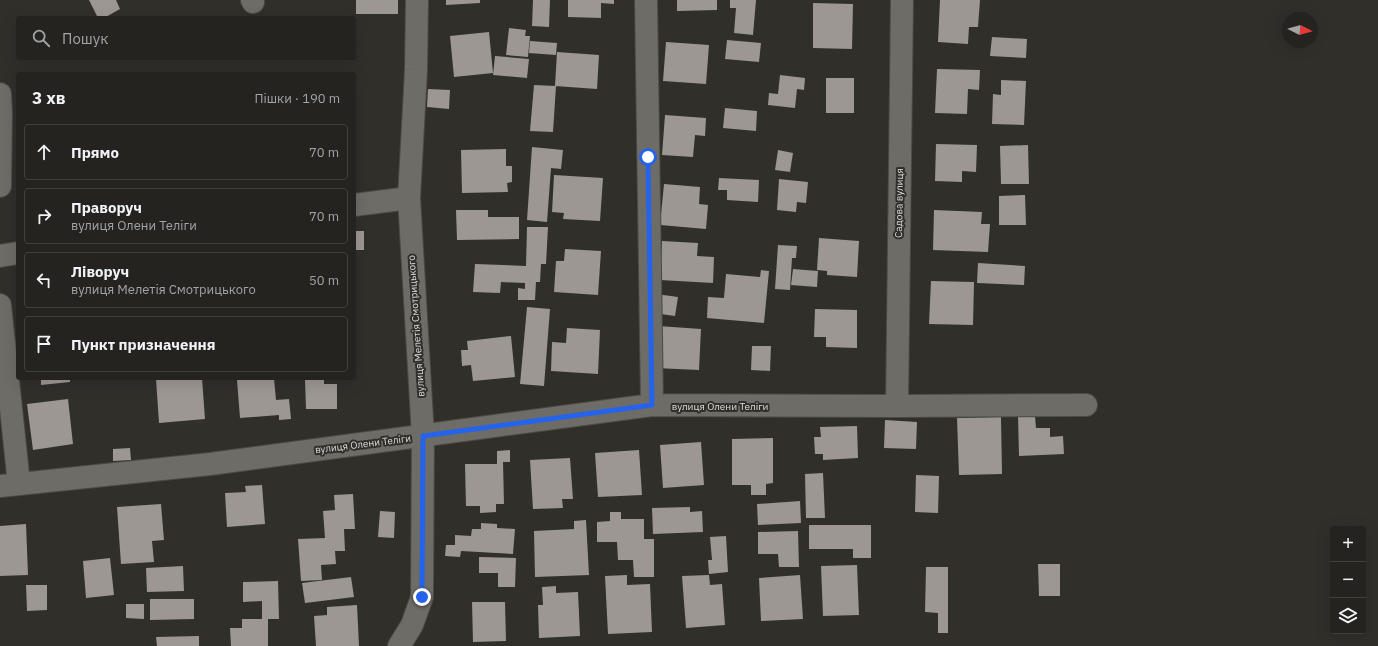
<!DOCTYPE html>
<html lang="uk">
<head>
<meta charset="utf-8">
<style>
	body { margin:0; font-family:"IBM Plex Sans",sans-serif; background:#2c2b29; color:#f1f3f6 }
	.controls { position:absolute; right:12px; bottom:12px; display:grid; overflow:hidden; border-radius:4px; box-shadow:0 4px 16px #0002 }
	.controls button { width:36px; height:36px; display:grid; place-items:center; padding:0; border:0; border-bottom:1px solid #41403e; background:#242320; color:#f1f3f6; font:20px sans-serif }
	.compass { position:absolute; left:1282px; top:12px; width:36px; height:36px; border-radius:50%; background:#242320; box-shadow:0 4px 16px #0002; rotate:95deg }
	.stop { position:absolute; width:12px; height:12px; margin:-9px; border:3px solid #2563eb; border-radius:50%; background:#fff }
	.stop.end { background:#2563eb; border-color:#fff; box-shadow:0 1px 4px #0008 }
	.list { margin:0; padding:0; list-style:none }
	h2 { display:flex; justify-content:space-between; align-items:center; height:52px; margin:0; padding:0 16px; font-size:17px }
	h2 small { font-size:13px; font-weight:400; color:#a3a4a5 }
	.list li { display:grid; grid-template-columns:26px 1fr auto; gap:12px; align-items:center; box-sizing:border-box; height:56px; margin:0 8px 8px; padding:0 8px; border:1px solid #41403e; border-radius:4px }
	.list b { display:block; font-size:15px; white-space:nowrap }
	.list p { margin:0; font-size:13px; white-space:nowrap; color:#a3a4a5 }
	.list em { font-size:13px; font-style:normal; color:#a3a4a5 }
	.icon { flex:none; width:22px; height:22px; fill:none; stroke:currentColor; stroke-width:2; stroke-linecap:round; stroke-linejoin:round }
	.map { position:relative; flex:none; width:1378px; height:646px; overflow:hidden }
	.search { position:absolute; background:#242320; box-shadow:0 4px 16px #0002; left:16px; top:16px; width:340px; height:44px; display:flex; align-items:center; gap:10px; box-sizing:border-box; padding:0 14px; border-radius:4px; color:#a3a4a5; font-size:15px }
	.panel { position:absolute; background:#242320; box-shadow:0 4px 16px #0002; left:16px; top:72px; width:340px; height:308px; border-radius:4px }
	.map>svg:first-child { display:block }
</style>
</head>
<body>
<div class="map">
<svg width="1378" height="646" viewBox="0 0 1378 646">
	<rect width="100%" height="100%" fill="#302f2a"/>
	<path fill="#9c9793" d="M 89,0 L 116,0 L 120,9 L 104,18 L 98,18 Z
		M 356,0 L 398,0 L 398,14 L 356,14 Z
		M 446,0 L 480,0 L 480,3 L 446,5 Z
		M 533,0 L 550,0 L 549,27 L 532,26 Z
		M 568,0 L 614,0 L 614,4 L 601,3 L 601,18 L 568,17 Z
		M 677,0 L 717,0 L 717,10 L 677,11 Z
		M 730,0 L 756,0 L 753,35 L 734,33 L 736,8 L 730,8 Z
		M 940,0 L 980,0 L 978,27 L 969,27 L 968,44 L 938,42 Z
		M 813,3 L 853,4 L 852,49 L 813,48 Z
		M 509,28 L 526,30 L 525,36 L 530,36 L 528,57 L 506,55 Z
		M 489,32 L 493,73 L 454,77 L 450,36 Z
		M 992,37 L 1027,39 L 1026,58 L 990,56 Z
		M 727,40 L 761,43 L 759,62 L 725,59 Z
		M 530,41 L 557,43 L 556,55 L 529,53 Z
		M 666,42 L 709,45 L 706,84 L 663,81 Z
		M 557,52 L 599,55 L 597,89 L 555,86 Z
		M 495,56 L 529,59 L 527,78 L 493,75 Z
		M 937,69 L 980,70 L 979,90 L 968,89 L 967,114 L 935,113 Z
		M 780,75 L 805,78 L 804,90 L 797,89 L 795,108 L 768,105 L 769,93 L 778,94 Z
		M 826,78 L 854,78 L 854,113 L 826,113 Z
		M 1001,80 L 1026,81 L 1024,125 L 992,124 L 993,94 L 1001,95 Z
		M 534,85 L 556,86 L 553,132 L 530,131 Z
		M 428,89 L 450,90 L 449,109 L 427,107 Z
		M 725,108 L 757,111 L 756,131 L 723,128 Z
		M 665,115 L 706,118 L 705,136 L 695,135 L 693,157 L 662,155 Z
		M 936,144 L 977,145 L 976,172 L 962,171 L 962,182 L 935,181 Z
		M 1028,145 L 1029,184 L 1001,184 L 1000,146 Z
		M 532,147 L 563,150 L 561,169 L 551,168 L 547,222 L 527,220 Z
		M 506,149 L 506,166 L 512,166 L 512,182 L 507,183 L 508,192 L 462,193 L 461,150 Z
		M 778,150 L 793,153 L 790,172 L 775,170 Z
		M 554,175 L 603,178 L 600,221 L 563,219 L 564,213 L 552,212 Z
		M 719,178 L 759,180 L 758,202 L 727,200 L 727,190 L 718,190 Z
		M 779,179 L 808,182 L 806,203 L 797,202 L 796,212 L 777,210 Z
		M 664,184 L 700,187 L 699,204 L 708,205 L 706,229 L 660,225 Z
		M 1025,195 L 1026,225 L 999,225 L 999,196 Z
		M 456,210 L 488,210 L 488,217 L 519,217 L 519,239 L 457,240 Z
		M 934,210 L 982,212 L 981,224 L 990,224 L 988,252 L 933,250 Z
		M 527,227 L 548,227 L 546,264 L 541,264 L 540,282 L 536,282 L 535,300 L 518,300 L 518,288 L 525,289 L 525,283 L 501,282 L 500,293 L 473,292 L 475,264 L 526,266 Z
		M 354,231 L 364,231 L 364,250 L 354,250 Z
		M 819,238 L 859,241 L 857,277 L 827,275 L 827,271 L 817,270 Z
		M 662,241 L 698,243 L 697,256 L 714,257 L 713,283 L 660,280 Z
		M 778,245 L 797,246 L 796,258 L 792,258 L 790,290 L 775,289 Z
		M 565,249 L 601,251 L 598,295 L 554,292 L 556,261 L 564,261 Z
		M 978,263 L 1025,266 L 1024,285 L 977,283 Z
		M 793,269 L 818,271 L 817,287 L 791,285 Z
		M 761,270 L 769,271 L 764,323 L 707,318 L 708,297 L 724,298 L 726,274 L 760,277 Z
		M 931,281 L 974,282 L 973,325 L 929,324 Z
		M 656,294 L 678,297 L 675,316 L 653,313 Z
		M 527,307 L 550,309 L 544,386 L 520,384 Z
		M 815,309 L 857,310 L 857,348 L 826,347 L 826,337 L 814,337 Z
		M 658,326 L 701,329 L 699,370 L 655,368 Z
		M 567,328 L 600,330 L 598,374 L 551,371 L 552,342 L 566,343 Z
		M 511,336 L 515,377 L 473,381 L 471,365 L 462,366 L 461,350 L 468,350 L 467,341 Z
		M 752,346 L 771,346 L 770,371 L 751,370 Z
		M 41,378 L 70,378 L 70,382 L 41,385 Z
		M 170,378 L 202,378 L 205,419 L 159,423 L 156,379 Z
		M 241,378 L 274,378 L 276,400 L 289,399 L 291,419 L 279,420 L 279,415 L 240,418 L 237,380 L 241,380 Z
		M 305,380 L 324,380 L 324,384 L 337,384 L 337,409 L 306,409 Z
		M 68,399 L 73,444 L 33,450 L 27,404 Z
		M 1018,416 L 1035,416 L 1036,428 L 1050,428 L 1050,437 L 1063,436 L 1064,454 L 1019,456 Z
		M 1001,417 L 1002,474 L 959,475 L 957,418 Z
		M 885,420 L 917,422 L 916,449 L 884,448 Z
		M 857,426 L 858,458 L 823,460 L 823,454 L 815,454 L 814,437 L 821,437 L 820,427 Z
		M 773,438 L 773,483 L 766,484 L 766,495 L 751,495 L 751,485 L 732,485 L 732,439 Z
		M 701,442 L 704,485 L 663,488 L 660,445 Z
		M 130,448 L 131,460 L 113,461 L 113,449 Z
		M 510,450 L 510,462 L 503,462 L 504,504 L 496,504 L 496,512 L 480,513 L 480,506 L 466,506 L 465,464 L 497,464 L 497,451 Z
		M 639,450 L 642,495 L 598,497 L 595,453 Z
		M 570,458 L 573,499 L 562,499 L 563,508 L 533,509 L 530,460 Z
		M 823,473 L 825,518 L 806,518 L 805,474 Z
		M 916,475 L 939,476 L 938,513 L 915,512 Z
		M 262,485 L 265,524 L 227,527 L 225,493 L 246,492 L 245,486 Z
		M 353,494 L 355,529 L 344,529 L 345,551 L 335,551 L 336,564 L 321,565 L 322,580 L 301,581 L 298,539 L 325,538 L 323,511 L 335,510 L 334,495 Z
		M 800,501 L 801,523 L 758,525 L 757,504 Z
		M 161,504 L 164,540 L 152,541 L 154,562 L 121,564 L 117,507 Z
		M 690,507 L 690,512 L 702,511 L 703,532 L 653,534 L 652,508 Z
		M 380,511 L 395,512 L 394,538 L 378,537 Z
		M 610,512 L 621,512 L 621,519 L 644,519 L 644,539 L 654,539 L 654,577 L 634,577 L 633,560 L 618,560 L 617,542 L 597,542 L 597,522 L 610,521 Z
		M 586,520 L 589,575 L 535,577 L 534,531 L 574,529 L 574,521 Z
		M 481,523 L 497,524 L 497,528 L 515,529 L 513,554 L 461,551 L 460,557 L 445,556 L 446,545 L 455,545 L 455,535 L 471,536 L 472,529 L 481,529 Z
		M 26,524 L 28,575 L 0,576 L 0,526 Z
		M 809,525 L 871,525 L 871,558 L 853,558 L 853,549 L 809,549 Z
		M 798,531 L 799,567 L 779,567 L 778,554 L 758,554 L 758,532 Z
		M 726,536 L 728,572 L 709,574 L 708,560 L 712,560 L 710,537 Z
		M 479,557 L 516,558 L 515,587 L 498,587 L 498,573 L 479,573 Z
		M 110,558 L 114,595 L 86,598 L 83,561 Z
		M 1038,564 L 1060,564 L 1060,596 L 1039,596 Z
		M 857,565 L 859,615 L 823,616 L 821,566 Z
		M 183,566 L 184,591 L 147,592 L 146,568 Z
		M 926,567 L 948,567 L 948,633 L 938,633 L 938,613 L 925,612 Z
		M 627,575 L 627,585 L 650,584 L 652,632 L 608,634 L 605,576 Z
		M 709,575 L 710,585 L 722,584 L 725,625 L 686,628 L 682,576 Z
		M 800,575 L 803,619 L 761,621 L 759,578 Z
		M 351,577 L 354,597 L 305,603 L 302,583 Z
		M 278,581 L 279,619 L 268,619 L 268,646 L 231,646 L 230,628 L 242,628 L 242,619 L 262,619 L 262,601 L 243,602 L 243,582 Z
		M 26,585 L 47,585 L 47,610 L 27,611 Z
		M 556,586 L 556,593 L 578,592 L 580,636 L 539,638 L 538,605 L 543,605 L 542,587 Z
		M 150,599 L 194,599 L 194,619 L 150,620 Z
		M 472,602 L 505,602 L 506,641 L 473,642 Z
		M 126,604 L 144,604 L 144,619 L 126,618 Z
		M 357,605 L 359,646 L 316,646 L 314,616 L 327,615 L 327,607 Z
		M 199,636 L 199,646 L 157,646 L 156,637 Z"/>
	<g fill="none" stroke-linecap="round" stroke-linejoin="round">
		<g stroke="#4b4a46" stroke-width="24">
			<path id="minor" d="M 252,0 L 253,2
				M 646,0 L 652,405
				M 0,94 L 1,114 L 0,186
				M 354,205 L 409,198
				M 0,256 L 18,253
				M 0,305 L 19,484
				M 897,406 L 902,0
				M 0,486 L 210,464 L 652,405 L 897,406 L 1086,405
				M 399,646 L 412,625 L 422,597 L 423,436 L 409,198 L 416,70 L 417,0"/>
		</g>
		<use href="#minor" stroke="#6d6c66" stroke-width="22"/>
	</g>
	<g fill="none" stroke-linecap="round" stroke-linejoin="round">
		<path stroke="#2563eb" stroke-width="5" d="M 422,597 L 423,436 L 652,405 L 648,157"/>
	</g>
	<g text-anchor="middle" dominant-baseline="central" stroke-width="4" stroke-linejoin="round" paint-order="stroke">
		<g font-size="10" fill="#dcdcd9" stroke="#302f2a">
			<text transform="translate(899 203) rotate(-89)">Садова вулиця</text>
			<text transform="translate(416 326) rotate(-94)">вулиця Мелетія Смотрицького</text>
			<text x="720" y="406">вулиця Олени Теліги</text>
			<text transform="translate(363 444) rotate(-7)">вулиця Олени Теліги</text>
		</g>
	</g>
</svg>
<div class="controls">
<button>+</button>
<button>−</button>
<button><svg class="icon" aria-label="layers" viewBox="0 0 24 24"><path d="M12 4l9 5-9 5-9-5zM3 14l9 5 9-5"/></svg></button>
</div>
<svg class="compass" viewBox="-18 -18 36 36"><path d="M0-13l5 13h-10z" fill="#e53935"/><path d="M0 13l5-13h-10z" fill="#a3a4a5"/></svg>
<div class="stop" style="left:648px;top:157px"></div>
<div class="stop end" style="left:422px;top:597px"></div>
<div class="search"><svg class="icon" aria-label="search" viewBox="0 0 24 24"><circle cx="10" cy="10" r="6"/><path d="M15 15l6 6"/></svg>Пошук</div>
<section class="panel">
<h2>3 хв<small>Пішки · 190 m</small></h2>
<ul class="list">
<li><svg class="icon" aria-label="ahead" viewBox="0 0 24 24"><path d="M12 20V5M6 11l6-6 6 6"/></svg><div><b>Прямо</b></div><em>70 m</em></li>
<li><svg class="icon" aria-label="right" viewBox="0 0 24 24"><path d="M7 20v-9h11M14 6l5 5-5 5"/></svg><div><b>Праворуч</b><p>вулиця Олени Теліги</p></div><em>70 m</em></li>
<li><svg class="icon" aria-label="left" viewBox="0 0 24 24"><path d="M17 20v-9H6M10 6l-5 5 5 5"/></svg><div><b>Ліворуч</b><p>вулиця Мелетія Смотрицького</p></div><em>50 m</em></li>
<li><svg class="icon" aria-label="arrive" viewBox="0 0 24 24"><path d="M6 21V4h12l-3 4 3 4H6"/></svg><div><b>Пункт призначення</b></div></li>
</ul>
</section>
</div>
</body>
</html>
